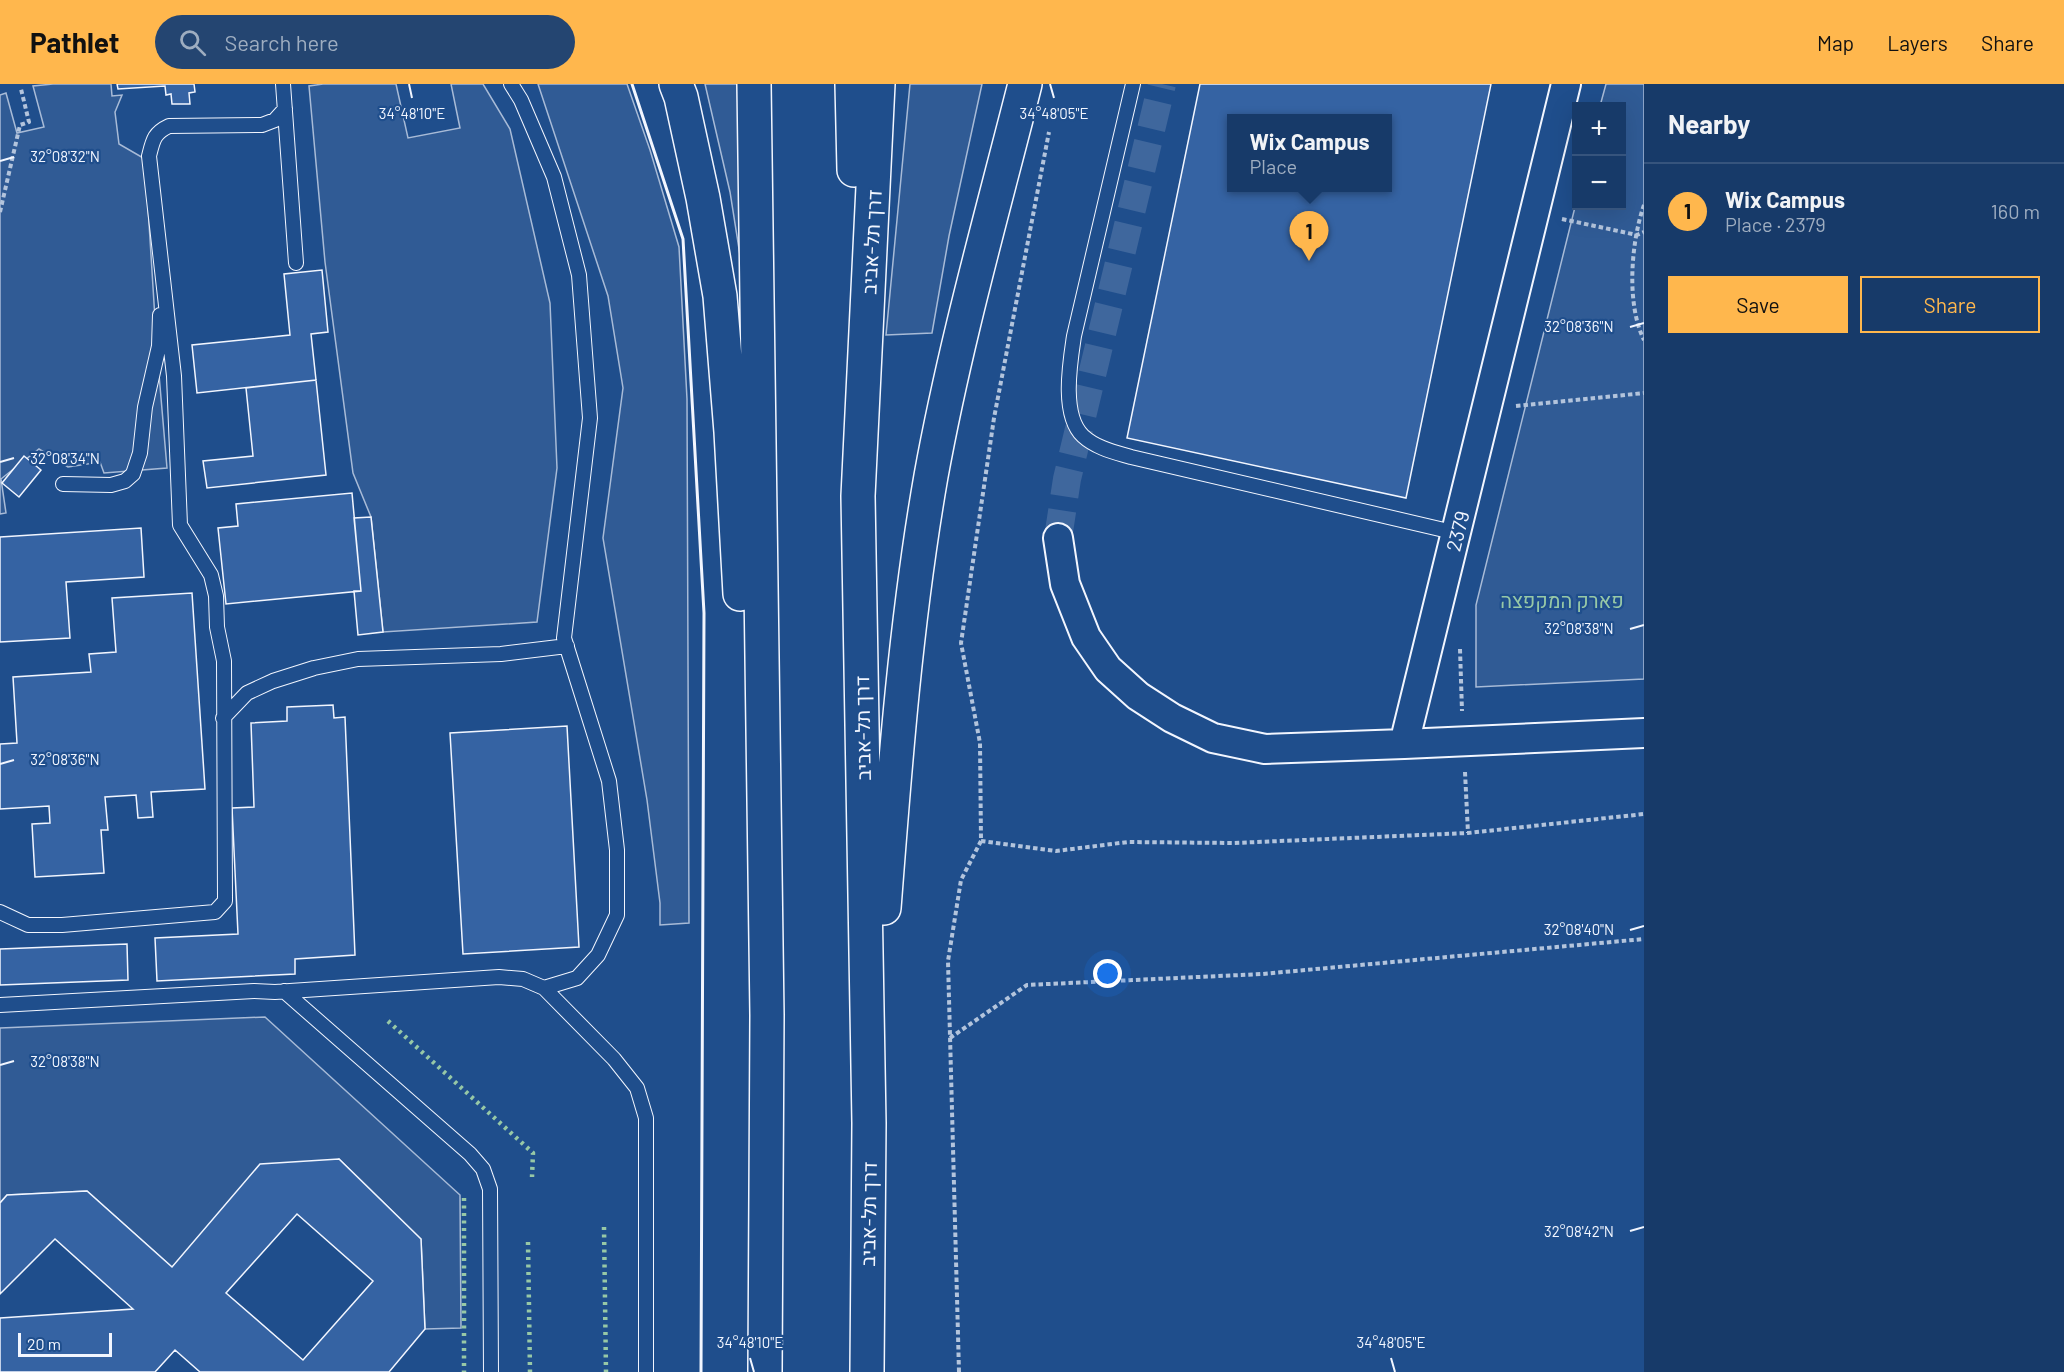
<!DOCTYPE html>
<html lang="en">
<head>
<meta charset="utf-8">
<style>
	body { margin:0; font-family:Barlow,Heebo,sans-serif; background:#244571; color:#f1f3f6 }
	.controls { position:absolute; right:18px; top:18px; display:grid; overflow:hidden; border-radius:0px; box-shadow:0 6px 24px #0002 }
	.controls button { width:54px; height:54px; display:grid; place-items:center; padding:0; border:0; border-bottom:2px solid #36547d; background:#173a69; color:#f1f3f6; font:30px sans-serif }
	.scale { position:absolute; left:18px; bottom:15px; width:94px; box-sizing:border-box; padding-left:6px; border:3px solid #f2f6ff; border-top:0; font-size:16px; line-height:21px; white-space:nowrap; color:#f2f6ff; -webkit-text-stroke:4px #1f4e8c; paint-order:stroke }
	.you { position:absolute; left:1108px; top:890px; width:21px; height:21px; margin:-15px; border:4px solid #fff; border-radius:50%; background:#1a73e8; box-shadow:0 0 0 9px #1a73e833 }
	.badge { display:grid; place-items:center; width:39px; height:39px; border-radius:50%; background:#ffb74d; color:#111; font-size:20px; font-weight:700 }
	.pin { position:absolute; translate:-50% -50px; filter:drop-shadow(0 2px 3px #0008) }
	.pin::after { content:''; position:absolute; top:32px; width:21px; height:18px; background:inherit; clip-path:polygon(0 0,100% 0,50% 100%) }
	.popup { position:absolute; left:1227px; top:30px; width:165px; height:78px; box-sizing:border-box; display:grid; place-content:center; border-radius:0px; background:#173a69; filter:drop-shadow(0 2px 4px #0005); font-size:20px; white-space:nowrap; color:#9eadc0 }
	.popup b { font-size:22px; color:#f1f3f6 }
	.popup::after { content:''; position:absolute; left:50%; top:100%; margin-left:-12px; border:12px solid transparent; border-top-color:#173a69 }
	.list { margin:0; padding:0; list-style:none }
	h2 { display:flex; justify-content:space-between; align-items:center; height:78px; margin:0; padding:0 24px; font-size:26px }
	h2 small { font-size:20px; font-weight:400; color:#9eadc0 }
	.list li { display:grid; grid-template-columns:39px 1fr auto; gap:18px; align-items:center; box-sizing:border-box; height:96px; padding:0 24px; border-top:2px solid #36547d }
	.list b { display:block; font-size:22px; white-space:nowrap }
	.list p { margin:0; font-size:20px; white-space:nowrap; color:#9eadc0 }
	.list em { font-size:20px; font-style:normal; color:#9eadc0 }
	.actions { display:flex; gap:12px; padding:18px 24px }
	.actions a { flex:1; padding:14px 0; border:2px solid #ffb74d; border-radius:0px; text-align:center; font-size:21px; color:#ffb74d }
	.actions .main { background:#ffb74d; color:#111 }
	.icon { flex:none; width:33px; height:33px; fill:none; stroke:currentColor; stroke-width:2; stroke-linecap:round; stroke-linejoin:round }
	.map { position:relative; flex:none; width:1644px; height:1288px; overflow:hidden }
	header { display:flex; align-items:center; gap:36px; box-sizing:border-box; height:84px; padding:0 30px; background:#ffb74d; color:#111 }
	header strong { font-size:28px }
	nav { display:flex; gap:33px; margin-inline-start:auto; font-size:21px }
	.search { width:420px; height:54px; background:#244571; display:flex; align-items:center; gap:15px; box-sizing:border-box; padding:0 21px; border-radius:33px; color:#9eadc0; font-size:22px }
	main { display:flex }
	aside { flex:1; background:#173a69 }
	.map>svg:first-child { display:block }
</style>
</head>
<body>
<header>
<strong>Pathlet</strong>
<div class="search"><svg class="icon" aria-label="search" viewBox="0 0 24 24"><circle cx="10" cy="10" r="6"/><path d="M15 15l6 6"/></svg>Search here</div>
<nav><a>Map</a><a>Layers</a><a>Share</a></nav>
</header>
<main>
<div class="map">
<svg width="1644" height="1288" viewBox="0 0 1644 1288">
	<rect width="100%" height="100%" fill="#1f4e8c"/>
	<path fill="#305b95" stroke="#a8bbd7" stroke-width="1.5" d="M 53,0 L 111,0 L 112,12 L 122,11 L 115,28 L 119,60 L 145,75 L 157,267 L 167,384 L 104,389 L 100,378 L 68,383 L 39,365 L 1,395 L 6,429 L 0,430 L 0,11 L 6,9 L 17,49 L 44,43 L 33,2 Z
		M 323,0 L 396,0 L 408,54 L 460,44 L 451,0 L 483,0 L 510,45 L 550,219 L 557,384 L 537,538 L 383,548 L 371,433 L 353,389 L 325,178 L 309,2 Z
		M 538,0 L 627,0 L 650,66 L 679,163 L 687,315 L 689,839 L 660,841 L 660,819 L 647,716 L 603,454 L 623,304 L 608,212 Z
		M 705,0 L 739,0 L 746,209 L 730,108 Z
		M 910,0 L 982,0 L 949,152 L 932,249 L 886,251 Z
		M 1606,0 L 1644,0 L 1644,595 L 1476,603 L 1476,521 L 1576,119 L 1576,122 L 1622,122 L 1622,22 L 1600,22 Z
		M 265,933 L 460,1111 L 461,1244 L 425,1245 L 421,1155 L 339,1075 L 172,1183 L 87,1107 L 7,1111 L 0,1119 L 0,944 Z"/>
	<path fill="#3563a3" stroke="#f2f6ff" stroke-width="1.5" fill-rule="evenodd" d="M 117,0 L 194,0 L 195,8 L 189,9 L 190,20 L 172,20 L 171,10 L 166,11 L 165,2 L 118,5 Z
		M 1200,0 L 1491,0 L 1406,414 L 1127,354 ZM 1231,34 L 1387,34 L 1387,104 L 1231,104 Z
		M 322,186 L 328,248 L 311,250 L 316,296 L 197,309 L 192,261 L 290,251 L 284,190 Z
		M 316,296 L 326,391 L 207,404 L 203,377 L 253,372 L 246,304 Z
		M 24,372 L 41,386 L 19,413 L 2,399 Z
		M 352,409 L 361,507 L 226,520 L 218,444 L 238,442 L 236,420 Z
		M 371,433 L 383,548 L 358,551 L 354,507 L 361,507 L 354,434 Z
		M 141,444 L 144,493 L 66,498 L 70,554 L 0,558 L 0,453 Z
		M 192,509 L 205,705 L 151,708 L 153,733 L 138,734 L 136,711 L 105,713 L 108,746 L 101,746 L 104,789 L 35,793 L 32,740 L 50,739 L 49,722 L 0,725 L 0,660 L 17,659 L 13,593 L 91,588 L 89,570 L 116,568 L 112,514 Z
		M 333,621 L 334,634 L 345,633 L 355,871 L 295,875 L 295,890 L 157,897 L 155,854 L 238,850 L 232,724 L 254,723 L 251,639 L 287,637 L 287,623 Z
		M 567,642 L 579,863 L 463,870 L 450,649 Z
		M 127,860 L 128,896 L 0,901 L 0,865 Z
		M 339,1075 L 421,1155 L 425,1245 L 389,1288 L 200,1288 L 175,1266 L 155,1288 L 0,1288 L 0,1234 L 133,1225 L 55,1155 L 0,1210 L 0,1119 L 7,1111 L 87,1107 L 172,1183 L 260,1080 ZM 297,1130 L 373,1197 L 303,1276 L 226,1209 Z"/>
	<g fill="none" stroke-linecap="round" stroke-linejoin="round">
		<path stroke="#3f679d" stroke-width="28" stroke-dasharray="28 14" stroke-linecap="butt" d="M 1058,454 L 1067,395 L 1162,0"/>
		<g stroke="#f2f6ff" stroke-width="16">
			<path id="lane" d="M 283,0 L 296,179
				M 511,0 L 521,16 L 554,93 L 579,191 L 590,334 L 564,554 L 609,697 L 617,766 L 617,831 L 598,871 L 577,894 L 544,904
				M 1133,0 L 1074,252 C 1070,279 1061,331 1083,352 C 1096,364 1114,368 1131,373 L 1457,449
				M 63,400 L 111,401 L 125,397 L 133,390 L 140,369 L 145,323 L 159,262 L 160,231
				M 223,634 L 247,609 L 273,597 L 314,584 L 358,575 L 501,570 L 567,562
				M 0,828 L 28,841 L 62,841 L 215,828 L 225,817 L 224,577 L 217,543 L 216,512 L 211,491 L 180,441 L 174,292 L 149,72 C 153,56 154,49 169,42 L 262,41 L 275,36 L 285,25
				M 284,907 L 470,1070 L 483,1085 L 490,1105 L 491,1288
				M 0,921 L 254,907 L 275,908 L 499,893 L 523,895 L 544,904 L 614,975 L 637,1004 L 646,1034 L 646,1288"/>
		</g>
		<g stroke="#f2f6ff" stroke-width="32">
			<path id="street" d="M 1566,0 L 1404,660 L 1644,649
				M 1058,454 L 1065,500 L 1086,553 L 1108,585 L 1138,612 L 1172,634 L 1213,654 L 1265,665 L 1404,660"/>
		</g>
		<g stroke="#f2f6ff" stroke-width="36">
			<path id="highway" d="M 676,0 L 681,13 L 703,114 L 720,212 L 731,348 L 740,510
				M 754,0 L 767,931 L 765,1288
				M 852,0 L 854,86
				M 884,824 C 895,680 906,535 931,392 C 955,260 992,130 1025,0
				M 867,1288 L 869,1039 L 858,412 L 878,0"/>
		</g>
		<path stroke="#b3c4dc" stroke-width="4" stroke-dasharray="4.5 3" stroke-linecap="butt" d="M 1644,121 C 1631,158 1626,220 1644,256
			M 0,128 L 20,41 L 29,38 L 21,5
			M 1562,135 L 1637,151 L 1644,148
			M 1516,322 L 1644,309
			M 1460,565 L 1462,627
			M 1465,688 L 1468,749
			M 981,757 L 1056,767 L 1128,758 L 1234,759 L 1468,749 L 1644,730
			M 950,954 L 1027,901 L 1262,890 L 1644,855
			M 959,1288 L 948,877 L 961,796 L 981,757 L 980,659 L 961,559 L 994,334 L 1049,48"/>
		<use href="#lane" stroke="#1f4e8c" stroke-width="14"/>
		<use href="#street" stroke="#1f4e8c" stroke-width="28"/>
		<use href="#highway" stroke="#1f4e8c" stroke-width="33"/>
		<path stroke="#97c8a6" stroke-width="4.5" stroke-dasharray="3 4.5" stroke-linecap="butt" d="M 388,937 L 533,1069 L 532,1093
			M 464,1114 L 464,1288
			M 604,1143 L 606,1288
			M 528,1158 L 530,1288"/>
		<path stroke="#f2f6ff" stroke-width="3" d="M 632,0 L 683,155 L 704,529 L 701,1288"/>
	</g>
	<path fill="none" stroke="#f2f6ff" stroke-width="2" d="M 409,0 L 412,14M 1050,0 L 1054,14M 0,77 L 14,73M 1630,243 L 1644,239M 0,378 L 14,374M 1630,545 L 1644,541M 0,680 L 14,676M 1630,846 L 1644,842M 0,981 L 14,977M 1630,1147 L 1644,1143M 750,1274 L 754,1288M 1391,1274 L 1395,1288"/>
	<g text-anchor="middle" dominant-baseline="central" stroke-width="4.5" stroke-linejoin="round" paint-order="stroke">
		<g font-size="20" fill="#f2f6ff" stroke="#1f4e8c">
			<text transform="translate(871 158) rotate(-87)">דרך תל-אביב</text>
			<text transform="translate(1457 447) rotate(-76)">2379</text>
			<text transform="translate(862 644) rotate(-91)">דרך תל-אביב</text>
			<text transform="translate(868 1130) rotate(-89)">דרך תל-אביב</text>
		</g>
		<g font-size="20" fill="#97c8a6" stroke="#1f4e8c">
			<text x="1562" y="516">פארק המקפצה</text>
		</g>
	</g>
	<g font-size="15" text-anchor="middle" fill="#f2f6ff" stroke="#1f4e8c" stroke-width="4.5" stroke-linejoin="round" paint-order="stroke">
		<text x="412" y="35">34°48'10"E</text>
		<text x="1054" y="35">34°48'05"E</text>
		<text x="65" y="78">32°08'32"N</text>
		<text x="1579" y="248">32°08'36"N</text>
		<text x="65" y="380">32°08'34"N</text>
		<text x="1579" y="550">32°08'38"N</text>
		<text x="65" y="681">32°08'36"N</text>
		<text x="1579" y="851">32°08'40"N</text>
		<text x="65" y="983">32°08'38"N</text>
		<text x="1579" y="1153">32°08'42"N</text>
		<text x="750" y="1264">34°48'10"E</text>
		<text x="1391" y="1264">34°48'05"E</text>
	</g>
</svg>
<div class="controls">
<button>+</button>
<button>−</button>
</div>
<div class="scale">20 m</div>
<div class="you"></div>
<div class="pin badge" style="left:1309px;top:177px">1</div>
<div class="popup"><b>Wix Campus</b>Place</div>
</div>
<aside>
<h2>Nearby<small></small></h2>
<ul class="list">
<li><span class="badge">1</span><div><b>Wix Campus</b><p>Place · 2379</p></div><em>160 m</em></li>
</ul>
<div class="actions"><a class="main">Save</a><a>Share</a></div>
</aside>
</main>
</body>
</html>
